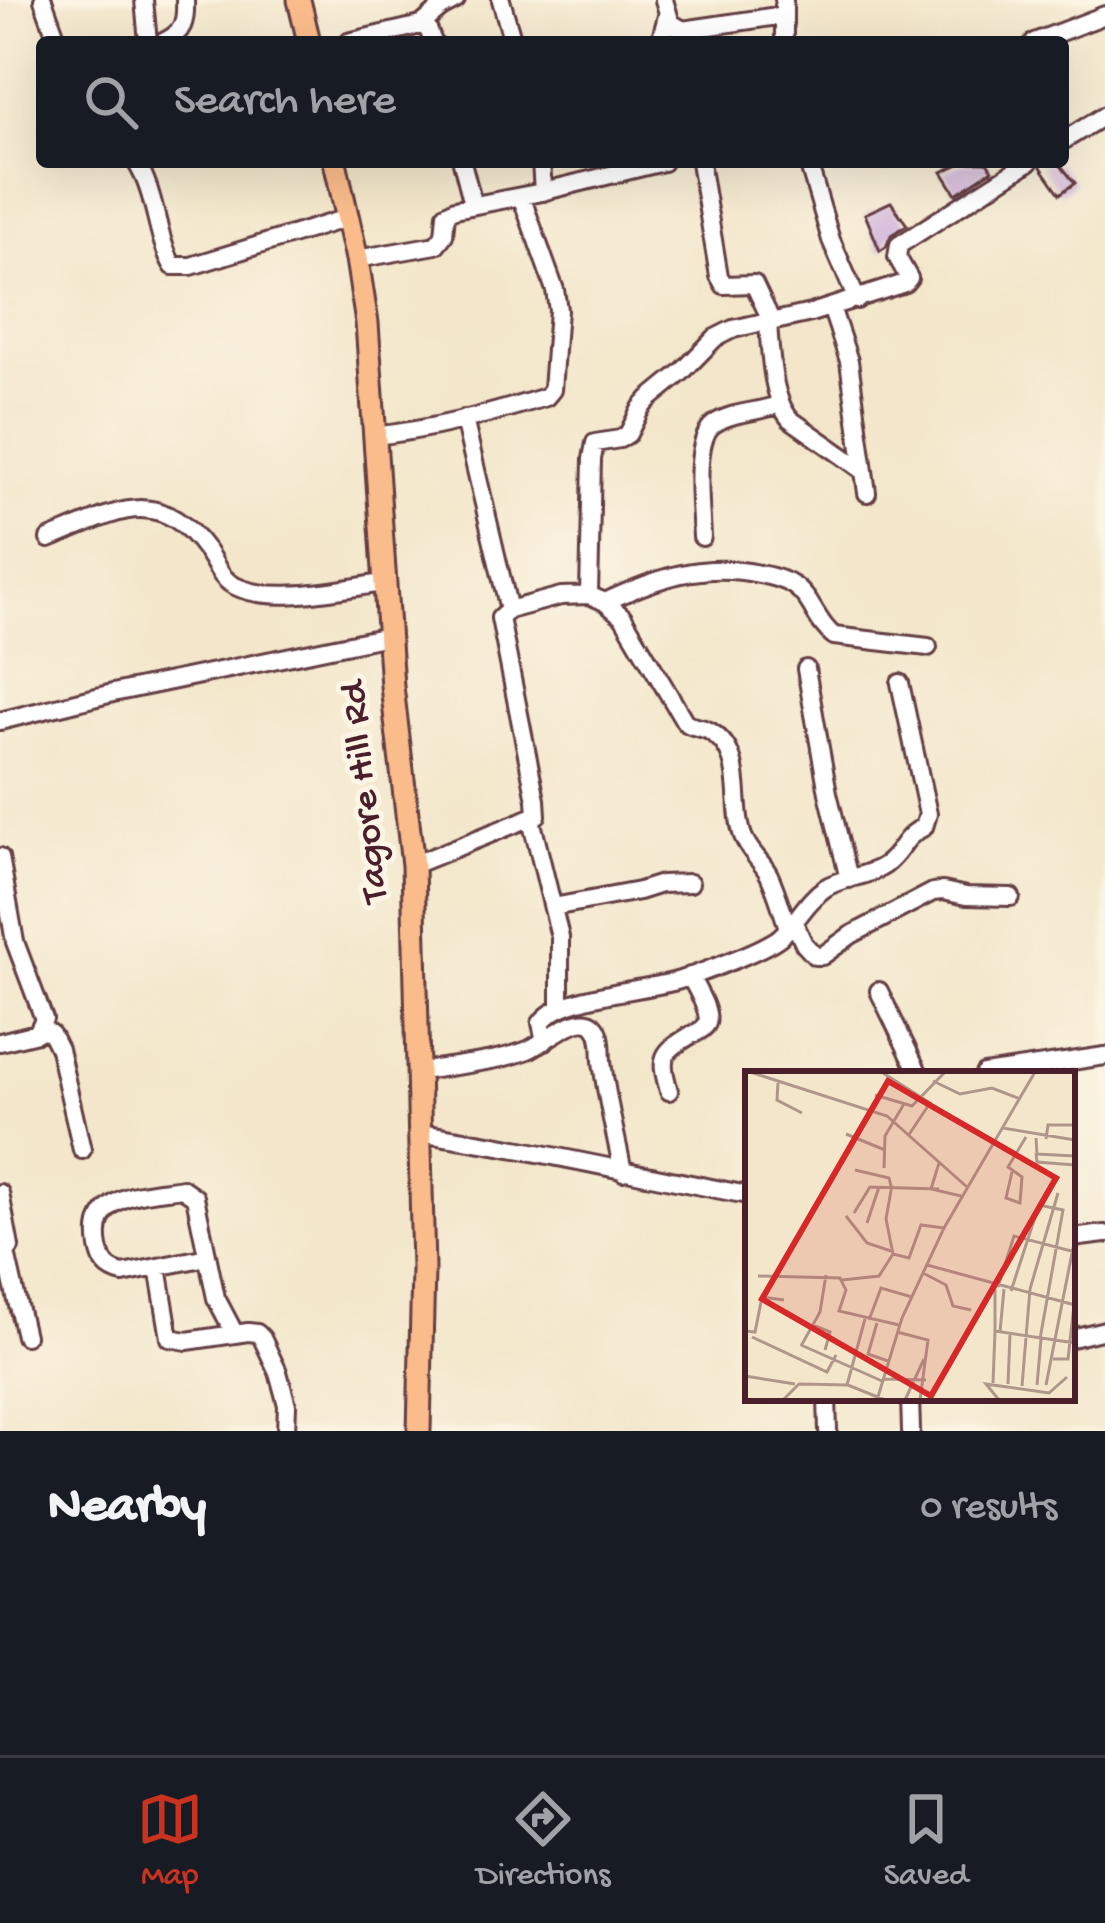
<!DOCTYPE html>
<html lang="en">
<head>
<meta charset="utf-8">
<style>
	body { margin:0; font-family:"Gochi Hand",sans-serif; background:#20242c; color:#f1f3f6 }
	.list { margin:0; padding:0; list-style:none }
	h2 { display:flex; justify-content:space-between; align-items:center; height:156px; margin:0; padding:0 48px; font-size:51px }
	h2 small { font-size:39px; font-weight:400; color:#9ea1a6 }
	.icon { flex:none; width:66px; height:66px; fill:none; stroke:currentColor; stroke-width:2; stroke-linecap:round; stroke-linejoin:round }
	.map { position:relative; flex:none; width:1105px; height:1431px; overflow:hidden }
	.search { position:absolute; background:#171b24; box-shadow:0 12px 48px #0002; left:36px; right:36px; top:36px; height:132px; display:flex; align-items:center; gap:30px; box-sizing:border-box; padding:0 42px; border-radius:12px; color:#9ea1a6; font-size:45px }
	.sheet { height:324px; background:#171b24 }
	nav { display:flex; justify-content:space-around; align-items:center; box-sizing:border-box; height:168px; border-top:3px solid #363941; background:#171b24; font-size:33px; color:#9ea1a6 }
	nav a { display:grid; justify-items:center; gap:6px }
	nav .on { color:#c8321e }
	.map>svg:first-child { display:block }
</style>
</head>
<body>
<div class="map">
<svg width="1105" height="1431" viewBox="0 0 1105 1431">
	<rect width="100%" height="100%" fill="#fcf5e5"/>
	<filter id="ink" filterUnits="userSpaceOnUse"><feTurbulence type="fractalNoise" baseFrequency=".00833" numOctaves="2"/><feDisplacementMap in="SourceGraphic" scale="24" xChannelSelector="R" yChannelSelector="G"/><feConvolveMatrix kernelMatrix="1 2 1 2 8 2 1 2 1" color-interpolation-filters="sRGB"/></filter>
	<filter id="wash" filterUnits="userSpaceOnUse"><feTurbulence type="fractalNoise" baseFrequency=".004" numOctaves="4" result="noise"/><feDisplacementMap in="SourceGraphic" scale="48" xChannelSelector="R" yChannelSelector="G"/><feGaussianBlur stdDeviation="2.7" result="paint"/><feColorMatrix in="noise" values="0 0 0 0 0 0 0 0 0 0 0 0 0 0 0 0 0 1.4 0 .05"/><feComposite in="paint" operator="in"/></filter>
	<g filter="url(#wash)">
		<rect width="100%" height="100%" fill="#f3e6ca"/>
		<g id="blocks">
			<path fill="#c7a4da" d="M 964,162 L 987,162 L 992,170 L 956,194 L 942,172 Z
				M 1042,162 L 1058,162 L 1075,183 L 1060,194 L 1041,167 Z
				M 891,202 L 907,225 L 891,235 L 886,247 L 880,251 L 865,214 Z"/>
		</g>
	</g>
	<g filter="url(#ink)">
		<use href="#blocks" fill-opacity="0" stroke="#633d43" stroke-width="3"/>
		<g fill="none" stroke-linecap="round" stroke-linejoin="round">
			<g stroke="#633d43" stroke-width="22">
				<path id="minor" d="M 43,0 L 58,42
					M 144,0 L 148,42
					M 501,0 L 513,42
					M 664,0 L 671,23 L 683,30 L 784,15
					M 421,25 L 441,8 L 456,0
					M 163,42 C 184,33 186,21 185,0
					M 348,42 L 421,25 L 428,29 L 433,42
					M 660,42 L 667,16
					M 784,42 L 784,0
					M 1034,42 L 1105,15
					M 1063,141 L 1105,115
					M 136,162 C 157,194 155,235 173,266 L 191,266 L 347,218
					M 462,162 L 473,204
					M 541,162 L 543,192
					M 700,162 L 719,276 L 724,285 L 754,284 L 770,318 L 775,321 L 811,313 L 905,283 L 909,278 L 897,257 L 899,245 L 1029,162
					M 808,162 L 831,240 L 857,300
					M 357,259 L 436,245 L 444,235 L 446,214 L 455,209 L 537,193 L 663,162
					M 831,307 L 849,361 L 867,493
					M 767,311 C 770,342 770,396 790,419 L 864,471
					M 464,419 L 509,610
					M 373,436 C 432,430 490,414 546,397 L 552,390 L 558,310 L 555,290 L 521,196
					M 702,537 C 701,511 692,439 714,424 C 732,411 759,413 780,404
					M 49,539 C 111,515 157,481 206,550 C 216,563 220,579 235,586 C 273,605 342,588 384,583
					M 589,595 L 592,459 L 595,443 L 620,439 L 628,434 L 641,408 L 649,399 L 682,372 L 715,338 L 733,329 L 768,321
					M 605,602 C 654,579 703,561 759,574 C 771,576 784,579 794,586 C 813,599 816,623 834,636 L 928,647
					M 806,669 L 828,793 L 849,879
					M 0,721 L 113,693 L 388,636
					M 531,819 L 560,937 L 560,1008
					M 0,857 L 15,942 L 44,1019 L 37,1033 L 0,1042
					M 413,865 L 537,815 L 536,800 L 500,618 L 509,610 L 561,596 L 589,595 L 605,602 L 623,617 L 685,722 C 694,729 702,726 711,732 C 747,754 731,804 743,836 C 749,852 762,861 769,875 C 777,892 782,911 788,928
					M 553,907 L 639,891 L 661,884 L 690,883
					M 793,920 L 804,944 L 815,956 L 822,956 L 851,935 L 933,892 L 943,891 L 966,896 L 1011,897
					M 879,991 L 919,1074
					M 42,1027 L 52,1035 L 59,1049 L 82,1150
					M 545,1041 L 541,1023 C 560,994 646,991 680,980 C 701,973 767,949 781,936 C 797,922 807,900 825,888 C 843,876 867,878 885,865 C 904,851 901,838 924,827 L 928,814 L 900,683
					M 418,1072 C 453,1065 494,1063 528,1050 C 544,1043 579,1011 594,1025 C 603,1034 601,1050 602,1061 C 606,1098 616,1135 623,1172
					M 984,1074 L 1105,1056
					M 669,1091 C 659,1057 661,1053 691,1035 C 696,1033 705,1029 707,1023 C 711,1011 695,987 690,976
					M 418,1133 C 529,1148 638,1175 748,1195
					M 0,1193 L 10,1247 L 6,1253 L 0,1256
					M 1072,1238 L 1105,1234
					M 6,1253 L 25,1336
					M 207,1257 L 123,1274 C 107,1270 102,1263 99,1247 C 89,1192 144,1194 182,1188 L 195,1197 L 216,1298 L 235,1334
					M 158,1267 L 170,1338 L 187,1341 L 248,1332 L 257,1333 L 262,1338 L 278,1372 L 287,1405 L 286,1431
					M 1072,1338 L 1105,1330
					M 827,1398 L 828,1431
					M 910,1398 L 911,1431"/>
			</g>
			<g stroke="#633d43" stroke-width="27">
				<path id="major" d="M 299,0 L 309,42
					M 335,162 L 357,259 L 367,323 L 392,686 L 413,865 L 423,1269 L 419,1431"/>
			</g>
			<use href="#minor" stroke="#fff" stroke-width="16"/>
			<use href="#major" stroke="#fabc8b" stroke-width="21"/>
		</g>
	</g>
	<g text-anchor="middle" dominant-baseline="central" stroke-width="10" stroke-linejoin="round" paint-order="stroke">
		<g font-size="39" fill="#4a1f2b" stroke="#fcf5e5">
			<text transform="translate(367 792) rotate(-96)">Tagore Hill Rd</text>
		</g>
	</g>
	<g transform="translate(745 1071)">
		<rect width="330" height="330" fill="#f3e6ca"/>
		<path fill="none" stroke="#af968a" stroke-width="3" d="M 5,1 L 142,45 L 222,116M 138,2 L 185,32 L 163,65M 188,10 L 215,23 L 247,17 L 275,28M 33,12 L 32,29 L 57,42M 130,24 L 167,35 L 200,1M 258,57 L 330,69M 101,63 L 140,79M 291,67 L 292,83 L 330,85M 301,68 L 303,54 L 330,54M 291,82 L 292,91 L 330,94M 194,92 L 186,118 L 216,125M 139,97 L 140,65 L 159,33M 110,99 L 144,107 L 146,115M 267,101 L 261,127 L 275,132 L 277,106 L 263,96 L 281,66M 147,114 L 141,148 L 148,183 L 164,187 L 176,154 L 199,157M 109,142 L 125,116 L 194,118M 101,145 L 122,172 L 146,180M 122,152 L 134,116M 182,194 L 330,234M 178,202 L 201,214 L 208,235 L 226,239M 13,205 L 95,207 L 101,219 L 94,240 L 154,254M 97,209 L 134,205 L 148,183M 250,216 L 250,260 L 330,272M 253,216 L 269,165 L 330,181M 266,220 L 294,134 L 318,139 L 295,268M 0,248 L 0,260 L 10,261 L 17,226 L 39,229M 124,249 L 136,217 L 167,226M 132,252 L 123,283 L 143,290M 68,254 L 85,261 L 80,279M 152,261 L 183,269 L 175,329M 255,261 L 259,218M 7,266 L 82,301 L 91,284M 56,274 L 137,310M 56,275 L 75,241 L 81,204M 308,288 L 323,288 L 329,234M 0,305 L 50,313M 139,308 L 181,309M 248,312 L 250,260M 263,313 L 265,263M 102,314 L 120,248M 292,314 L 296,268M 301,314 L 330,167M 277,315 L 285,218 L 313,122M 38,329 L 54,313 L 103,314 L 140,329M 132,329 L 157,247 L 199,157 L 290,1M 160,329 L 179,288M 254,329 L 241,313 L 304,322 L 322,306"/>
		<path fill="#d62828" fill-opacity="0.15" stroke="#d62828" stroke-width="6" d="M 143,10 L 311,107 L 186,325 L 17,228 Z"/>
		<rect width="330" height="330" fill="none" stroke="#4a1f2b" stroke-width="6"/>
	</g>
</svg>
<div class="search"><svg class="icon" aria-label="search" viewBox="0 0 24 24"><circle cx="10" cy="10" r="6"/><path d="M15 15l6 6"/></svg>Search here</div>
</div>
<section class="sheet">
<h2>Nearby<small>0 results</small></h2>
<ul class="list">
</ul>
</section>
<nav>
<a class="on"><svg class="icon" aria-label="map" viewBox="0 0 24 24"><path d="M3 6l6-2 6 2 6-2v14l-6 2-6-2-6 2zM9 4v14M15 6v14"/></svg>Map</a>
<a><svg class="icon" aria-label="directions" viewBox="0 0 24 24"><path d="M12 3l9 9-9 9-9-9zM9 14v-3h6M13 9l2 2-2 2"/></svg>Directions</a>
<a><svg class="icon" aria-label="saved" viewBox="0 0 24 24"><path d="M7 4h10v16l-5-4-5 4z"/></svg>Saved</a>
</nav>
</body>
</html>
